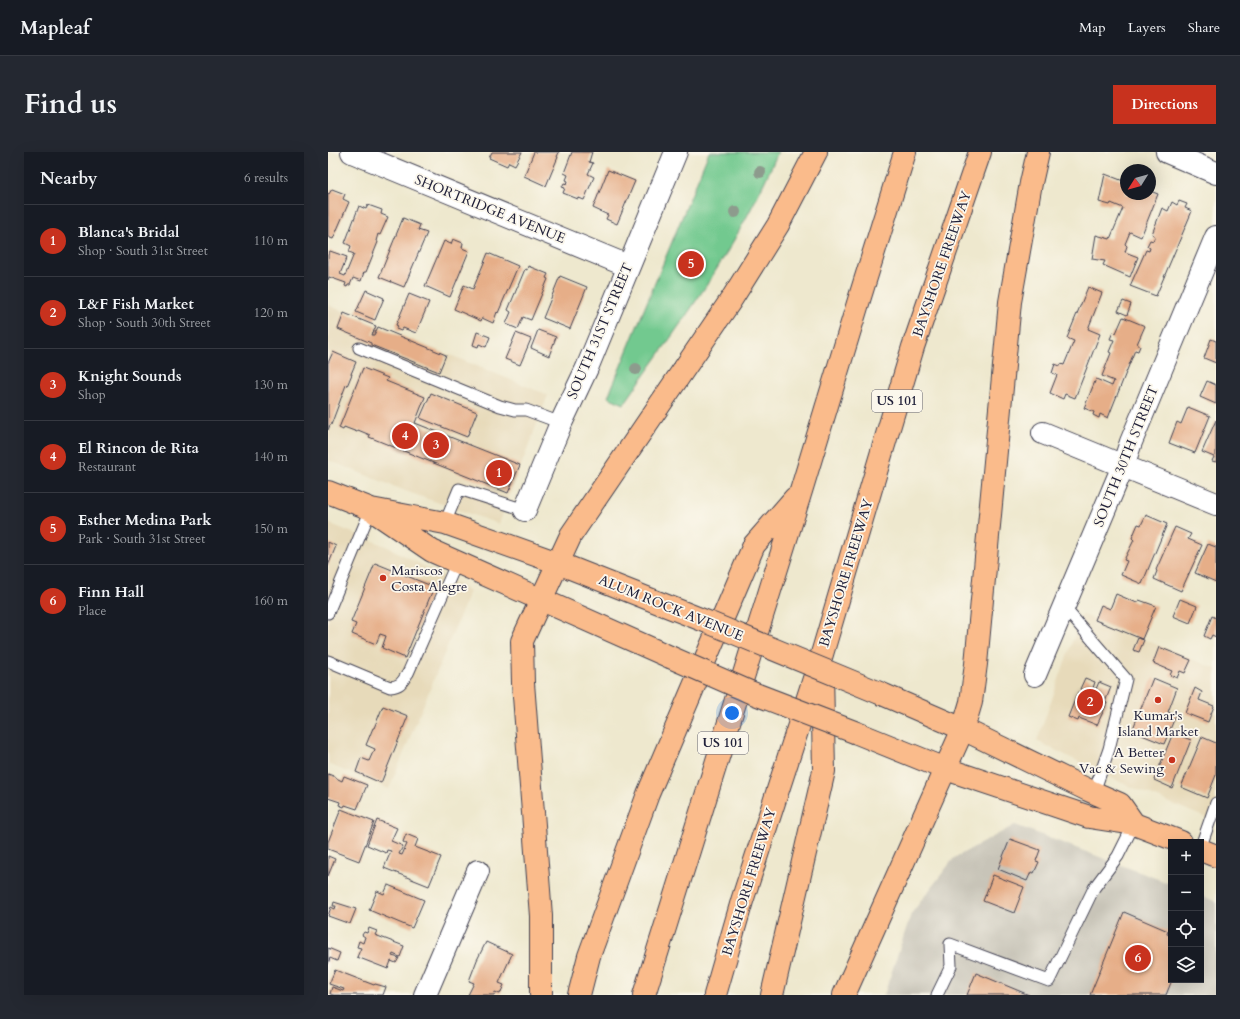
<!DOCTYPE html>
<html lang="en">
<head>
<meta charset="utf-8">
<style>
	body { margin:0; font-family:Cardo,serif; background:#242831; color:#f1f3f6 }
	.controls { position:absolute; right:12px; bottom:12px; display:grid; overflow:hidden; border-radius:0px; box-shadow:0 4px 16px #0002 }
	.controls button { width:36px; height:36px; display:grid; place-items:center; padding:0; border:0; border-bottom:1px solid #363941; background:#171b24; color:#f1f3f6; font:20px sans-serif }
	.compass { position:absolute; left:792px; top:12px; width:36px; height:36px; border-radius:50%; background:#171b24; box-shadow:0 4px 16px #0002; rotate:233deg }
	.you { position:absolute; left:404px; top:561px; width:14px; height:14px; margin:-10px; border:3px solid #fff; border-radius:50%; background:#1a73e8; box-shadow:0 0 0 6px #1a73e833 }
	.badge { display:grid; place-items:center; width:26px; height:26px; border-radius:50%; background:#c8321e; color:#fff; font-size:13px; font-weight:700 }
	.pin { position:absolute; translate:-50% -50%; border:2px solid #fff; box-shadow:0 1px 4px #0006 }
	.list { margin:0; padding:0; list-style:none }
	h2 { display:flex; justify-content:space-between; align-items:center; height:52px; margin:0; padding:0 16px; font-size:17px }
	h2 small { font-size:13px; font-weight:400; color:#9ea1a6 }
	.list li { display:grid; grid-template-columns:26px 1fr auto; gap:12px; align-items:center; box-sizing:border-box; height:72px; padding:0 16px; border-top:1px solid #363941 }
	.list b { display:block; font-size:15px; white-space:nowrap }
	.list p { margin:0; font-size:13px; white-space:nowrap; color:#9ea1a6 }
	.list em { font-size:13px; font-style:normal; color:#9ea1a6 }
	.icon { flex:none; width:22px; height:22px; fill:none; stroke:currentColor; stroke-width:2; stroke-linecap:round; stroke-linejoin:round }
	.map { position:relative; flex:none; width:888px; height:843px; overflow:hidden; border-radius:0px }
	header { display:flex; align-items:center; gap:24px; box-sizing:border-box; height:56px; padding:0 20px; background:#171b24; border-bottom:1px solid #363941 }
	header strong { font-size:19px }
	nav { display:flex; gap:22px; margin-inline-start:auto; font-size:14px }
	.intro { display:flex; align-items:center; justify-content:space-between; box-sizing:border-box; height:96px; padding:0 24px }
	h1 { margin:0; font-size:28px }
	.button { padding:10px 18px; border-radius:0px; background:#c8321e; color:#fff; font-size:14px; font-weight:700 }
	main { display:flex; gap:24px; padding:0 24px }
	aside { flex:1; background:#171b24; border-radius:0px; box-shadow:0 4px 16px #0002 }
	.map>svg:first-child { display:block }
</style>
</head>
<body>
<header>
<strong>Mapleaf</strong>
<nav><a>Map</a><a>Layers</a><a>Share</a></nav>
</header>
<div class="intro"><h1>Find us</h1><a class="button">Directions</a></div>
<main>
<aside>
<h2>Nearby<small>6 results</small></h2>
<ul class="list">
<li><span class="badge">1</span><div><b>Blanca's Bridal</b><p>Shop · South 31st Street</p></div><em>110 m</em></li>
<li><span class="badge">2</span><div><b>L&amp;F Fish Market</b><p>Shop · South 30th Street</p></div><em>120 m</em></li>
<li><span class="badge">3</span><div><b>Knight Sounds</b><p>Shop</p></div><em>130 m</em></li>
<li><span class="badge">4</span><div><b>El Rincon de Rita</b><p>Restaurant</p></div><em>140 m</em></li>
<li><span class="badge">5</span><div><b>Esther Medina Park</b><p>Park · South 31st Street</p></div><em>150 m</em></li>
<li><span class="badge">6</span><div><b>Finn Hall</b><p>Place</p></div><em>160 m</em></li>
</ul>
</aside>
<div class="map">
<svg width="888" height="843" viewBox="0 0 888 843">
	<rect width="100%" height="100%" fill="#fbf7ec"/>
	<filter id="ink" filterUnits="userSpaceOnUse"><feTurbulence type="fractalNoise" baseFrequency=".025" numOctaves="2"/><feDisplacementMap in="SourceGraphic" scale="8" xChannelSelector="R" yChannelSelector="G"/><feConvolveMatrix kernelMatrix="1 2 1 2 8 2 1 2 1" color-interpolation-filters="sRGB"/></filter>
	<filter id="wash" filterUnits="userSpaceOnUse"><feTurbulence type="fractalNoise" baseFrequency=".012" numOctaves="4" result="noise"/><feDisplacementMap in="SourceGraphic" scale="16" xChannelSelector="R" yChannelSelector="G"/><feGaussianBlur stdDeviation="0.9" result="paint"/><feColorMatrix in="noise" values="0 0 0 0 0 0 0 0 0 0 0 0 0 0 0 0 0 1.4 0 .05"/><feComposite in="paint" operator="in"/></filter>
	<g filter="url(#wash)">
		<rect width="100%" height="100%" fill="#eee8ce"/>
		<path fill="#e7daba" d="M 0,153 L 220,243 L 171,372 L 80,340 L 0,308 Z
			M 0,371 L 60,395 L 142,439 L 61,637 L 0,612 Z
			M 754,462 L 888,517 L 888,670 L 794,631 L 709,589 Z"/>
		<path fill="#c8c4b8" d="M 687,673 L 843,732 L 843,828 L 873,828 L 873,744 L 888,749 L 888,843 L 556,843 L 583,762 L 626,706 Z"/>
		<path fill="#72c98f" stroke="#4a7665" d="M 381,0 L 450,0 C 430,47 405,92 378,134 C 352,174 323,213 296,252 L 280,245 Z"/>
		<g id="blocks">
			<path fill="#e6ae88" d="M 164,0 L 194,0 L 187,13 L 181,10 L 179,14 L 161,6 Z
				M 206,0 L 231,0 L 229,5 L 230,5 L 218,34 L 196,24 Z
				M 244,0 L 264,0 L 261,10 L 265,11 L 260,22 L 266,25 L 256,48 L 251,46 L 250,47 L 235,41 L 237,36 L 234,35 L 236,31 L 239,32 L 240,29 L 238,28 L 240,23 L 236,21 Z
				M 280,18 L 307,29 L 289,72 L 278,67 L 280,63 L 265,56 Z
				M 777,22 L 798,30 L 798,42 L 822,42 L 822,39 L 830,42 L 813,85 L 802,80 L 797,92 L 799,94 L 797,100 L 810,105 L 802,125 L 775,113 L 777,109 L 764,107 L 768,83 L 782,87 L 795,56 L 783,51 L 782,53 L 771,50 Z
				M 4,37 L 17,42 L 15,47 L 21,50 L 5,87 L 0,85 L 0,41 L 1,42 Z
				M 851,49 L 859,52 L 857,56 L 864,59 L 828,144 L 802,134 L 818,98 L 821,99 L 822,96 L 819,94 L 822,88 L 825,89 L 827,84 L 824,82 L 834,56 L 840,59 L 844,50 L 849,53 Z
				M 40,53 L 54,58 L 53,62 L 60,65 L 52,83 L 50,82 L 48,89 L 50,90 L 38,120 L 36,120 L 33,129 L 25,126 L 22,133 L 20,133 L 19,135 L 17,134 L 18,131 L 1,125 L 0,128 L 0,103 L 2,99 L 19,105 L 12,122 L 17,124 L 26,102 L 21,100 L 23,94 L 17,91 L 31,54 L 38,57 Z
				M 75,66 L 92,73 L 90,78 L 99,81 L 76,135 L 51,125 Z
				M 125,87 L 135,91 L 134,96 L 141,99 L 122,145 L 97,134 L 116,89 L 123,92 Z
				M 160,101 L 190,114 L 170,161 L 169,160 L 165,171 L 154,166 L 153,169 L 126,157 L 136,133 L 145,137 Z
				M 200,114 L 220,122 L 218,126 L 220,127 L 203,168 L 195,165 L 190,177 L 178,172 L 183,160 L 180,158 L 197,117 L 199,118 Z
				M 232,124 L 259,135 L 242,177 L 215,166 Z
				M 760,135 L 774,141 L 760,177 L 772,182 L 747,246 L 737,242 L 735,247 L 722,241 L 729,223 L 724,221 L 727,212 L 732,214 L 733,212 L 736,213 L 746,189 L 739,186 Z
				M 38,138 L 56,146 L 47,168 L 28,160 Z
				M 81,142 L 101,150 L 88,181 L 75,176 L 73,179 L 68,177 L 70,174 L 68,173 Z
				M 795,149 L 803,152 L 799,163 L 790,159 Z
				M 16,161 L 48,174 L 44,183 L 46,183 L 50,175 L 118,203 L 111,220 L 43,193 L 43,191 L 10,177 Z
				M 795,165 L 817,174 L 809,192 L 812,194 L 810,199 L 807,198 L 780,266 L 772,262 L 771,266 L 765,263 L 766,260 L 756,256 L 768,227 L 784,234 L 786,229 L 774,224 L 783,201 L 781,200 L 786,188 L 782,187 L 785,180 L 788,181 Z
				M 210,178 L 228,185 L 221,204 L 203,196 Z
				M 149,180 L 162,185 L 158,195 L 151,192 L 150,195 L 145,193 Z
				M 188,181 L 203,187 L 192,213 L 177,207 Z
				M 883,187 L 888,189 L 888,211 L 876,206 Z
				M 5,200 L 28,210 L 23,222 L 24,222 L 19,234 L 18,233 L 3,273 L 2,273 L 0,278 L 0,211 Z
				M 35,216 L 60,226 L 58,229 L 97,245 L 87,271 L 192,313 L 180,341 L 41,285 L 42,283 L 30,278 L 29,280 L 16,275 L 15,278 L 11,276 Z
				M 879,229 L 888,233 L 888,252 L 872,245 Z
				M 103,241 L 149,260 L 139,285 L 92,266 Z
				M 860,255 L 882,264 L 867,301 L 841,291 L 849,270 L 853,272 Z
				M 888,268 L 888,310 L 884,309 L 886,305 L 874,300 Z
				M 818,363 L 839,372 L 814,432 L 793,423 L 799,409 L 796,408 L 806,388 L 804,386 L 810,372 L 813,373 Z
				M 847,375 L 863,382 L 860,387 L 874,393 L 853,439 L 826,427 L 829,419 L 828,418 Z
				M 0,390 L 8,394 L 0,414 Z
				M 880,392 L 888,395 L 888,430 L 867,421 Z
				M 47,411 L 106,435 L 77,506 L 54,496 L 58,484 L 52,482 L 48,492 L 24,482 L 28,472 L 23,470 Z
				M 788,442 L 809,451 L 811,448 L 828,454 L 814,487 L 767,468 L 773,453 L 782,457 Z
				M 852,447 L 869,454 L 862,471 L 845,464 Z
				M 884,464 L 888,466 L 888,485 L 884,483 L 882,487 L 876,484 Z
				M 810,486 L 816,488 L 811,500 L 805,498 Z
				M 831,495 L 863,508 L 857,521 L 852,519 L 849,526 L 842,523 L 844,519 L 825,511 Z
				M 757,526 L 767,530 L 765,536 L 768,537 L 771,530 L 783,535 L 777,550 L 779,551 L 769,573 L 751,566 L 750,569 L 740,565 L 750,540 L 759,544 L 761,540 L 752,537 Z
				M 825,526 L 849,536 L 840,560 L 848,563 L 836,592 L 804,579 Z
				M 867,536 L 874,540 L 871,548 L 886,554 L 880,570 L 857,561 Z
				M 55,554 L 80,564 L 53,631 L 28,620 L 33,606 L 41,609 L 45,600 L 46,600 L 47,597 L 38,593 L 45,576 L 46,576 Z
				M 845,581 L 863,588 L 844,636 L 826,628 Z
				M 874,585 L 888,591 L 888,623 L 879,646 L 853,635 Z
				M 0,622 L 8,625 L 8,626 L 14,629 L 16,624 L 39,633 L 29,657 L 17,653 L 16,655 L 11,653 L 12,650 L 0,646 Z
				M 13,657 L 46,670 L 31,709 L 0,697 L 0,690 Z
				M 49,668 L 69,676 L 63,689 L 75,694 L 71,702 L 74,703 L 79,692 L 75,690 L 78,682 L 90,687 L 87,695 L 113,705 L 101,734 L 56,716 L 63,699 L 59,698 L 58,701 L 39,693 Z
				M 682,687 L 712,698 L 708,709 L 711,710 L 706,721 L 703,720 L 699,729 L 670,717 Z
				M 0,704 L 7,707 L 0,724 Z
				M 665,723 L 696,735 L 686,761 L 655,749 Z
				M 60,733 L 96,748 L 84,776 L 41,758 L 49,739 L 56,742 Z
				M 6,750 L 28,757 L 22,772 L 0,764 L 3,755 L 7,757 L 8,754 L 5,754 Z
				M 796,760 L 840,779 L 839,782 L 843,784 L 843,828 L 844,828 L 838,843 L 762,843 Z
				M 41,776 L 49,779 L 47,783 L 76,794 L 72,805 L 65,802 L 64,804 L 71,806 L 68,811 L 63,809 L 60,817 L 29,805 L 33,796 L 29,795 L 31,789 L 35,791 L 37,785 L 34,783 L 36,780 L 39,781 Z
				M 158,790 L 184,802 L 171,831 L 176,833 L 172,842 L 167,840 L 166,843 L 140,843 L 146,831 L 141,829 L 149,808 Z
				M 0,796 L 12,801 L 9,809 L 2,806 L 0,812 Z
				M 7,818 L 46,833 L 47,832 L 58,835 L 55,843 L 6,843 L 2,842 L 4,835 L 15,839 L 16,837 L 1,832 Z
				M 648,821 L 701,843 L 639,843 Z"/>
		</g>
	</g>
	<g filter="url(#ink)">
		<use href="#blocks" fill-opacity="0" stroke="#414051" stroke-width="1"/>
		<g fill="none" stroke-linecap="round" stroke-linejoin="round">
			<g stroke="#414051" stroke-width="13">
				<path id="lane" d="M 31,196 L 172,254 L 187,258 L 198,258 L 233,271
					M 117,371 L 131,337 L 197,358
					M 735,454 L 798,527 L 781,597 L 766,640
					M 0,461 L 43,357
					M 0,509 L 62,535 C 73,534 74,530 80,521 L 129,410
					M 873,694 L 888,651
					M 609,843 L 623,814 L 622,792 L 721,829 L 766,736 L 790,704 L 806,672"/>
			</g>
			<g stroke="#414051" stroke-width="24">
				<path id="street" d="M 24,0 L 300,114
					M 839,0 L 888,21
					M 715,281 L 888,352
					M 197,358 L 233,271 L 259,216 L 348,0
					M 707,523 L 795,314 L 803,290 L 888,85
					M 97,843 L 150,719"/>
			</g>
			<g stroke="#414051" stroke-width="24">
				<path id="primary" d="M 0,340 L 43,357 L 117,371 L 230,411 L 382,471
					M 48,361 L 104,399 L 342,505
					M 554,542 L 635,577 L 760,638 L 792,652 L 806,672
					M 529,581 L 618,617 L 761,665 L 806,672 L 853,690
					M 873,698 L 888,704"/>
			</g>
			<g stroke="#414051" stroke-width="24">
				<path id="highway" d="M 213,843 L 213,764 L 195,531 L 194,489 L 243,383 L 403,148 L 450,73 L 488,0
					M 251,843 L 261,804 L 320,642 L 426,393 L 467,346
					M 316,843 L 473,339 L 531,148 L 577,0
					M 387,843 L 414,749 L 494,502 L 585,195 L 652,0
					M 444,843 L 496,619 L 494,519
					M 516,843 L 635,577 L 643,550 L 648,512 L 682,150 L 703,31 L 710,0"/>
			</g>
			<use href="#lane" stroke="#fff" stroke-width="11"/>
			<use href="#street" stroke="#fff" stroke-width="22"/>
			<use href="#primary" stroke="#fabb8b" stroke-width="22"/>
			<use href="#highway" stroke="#fabb8b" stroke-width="22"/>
			<g stroke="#414051" stroke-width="24" stroke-linecap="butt">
				<path id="primary-bridge" d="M 382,471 L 554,542
					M 342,505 L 422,540 L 529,581"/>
			</g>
			<use href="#primary-bridge" stroke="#fabb8b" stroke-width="22"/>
		</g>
		<g fill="#8d9b8d">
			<circle cx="432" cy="20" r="6"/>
			<circle cx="407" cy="60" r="6"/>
			<circle cx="308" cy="217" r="6"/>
		</g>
	</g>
	<g fill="#c8321e" stroke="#fbf7ec" stroke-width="1.5">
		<circle cx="55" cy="426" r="4"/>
		<circle cx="830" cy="548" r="4"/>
		<circle cx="844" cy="608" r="4"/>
	</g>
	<g text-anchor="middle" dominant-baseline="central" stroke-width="3.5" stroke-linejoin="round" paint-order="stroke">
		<g fill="#fbf7ec" stroke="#636270" stroke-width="1">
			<rect x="544" y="238" width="50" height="22" rx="3"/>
			<rect x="370" y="580" width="50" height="22" rx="3"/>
		</g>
		<g font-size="13" font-weight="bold" fill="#22223b">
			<text x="569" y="249">US 101</text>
			<text x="395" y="591">US 101</text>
		</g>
		<g font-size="14" fill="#22223b" stroke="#fbf7ec">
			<text transform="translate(162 57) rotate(22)">SHORTRIDGE AVENUE</text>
			<text transform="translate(614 112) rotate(-71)">BAYSHORE FREEWAY</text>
			<text transform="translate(272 179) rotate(-67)">SOUTH 31ST STREET</text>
			<text transform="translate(798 304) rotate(-68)">SOUTH 30TH STREET</text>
			<text transform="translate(518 421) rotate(-73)">BAYSHORE FREEWAY</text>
			<text transform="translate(343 456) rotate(22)">ALUM ROCK AVENUE</text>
			<text transform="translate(421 730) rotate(-73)">BAYSHORE FREEWAY</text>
		</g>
		<g font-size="14" fill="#22223b" stroke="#fbf7ec" text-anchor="start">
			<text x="63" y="418">Mariscos<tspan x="63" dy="16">Costa Alegre</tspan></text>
			<text x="830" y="563" text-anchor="middle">Kumar's<tspan x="830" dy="16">Island Market</tspan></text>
			<text x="836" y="600" text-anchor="end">A Better<tspan x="836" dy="16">Vac &amp; Sewing</tspan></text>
		</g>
	</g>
</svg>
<div class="controls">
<button>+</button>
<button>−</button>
<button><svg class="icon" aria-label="locate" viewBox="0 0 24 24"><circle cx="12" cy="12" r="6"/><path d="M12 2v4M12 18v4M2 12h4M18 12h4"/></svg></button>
<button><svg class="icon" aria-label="layers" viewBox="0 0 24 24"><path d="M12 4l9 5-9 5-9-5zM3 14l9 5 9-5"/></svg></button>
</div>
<svg class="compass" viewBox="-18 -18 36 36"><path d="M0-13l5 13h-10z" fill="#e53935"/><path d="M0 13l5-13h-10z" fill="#9ea1a6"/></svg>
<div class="you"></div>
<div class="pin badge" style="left:171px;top:321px">1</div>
<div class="pin badge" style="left:762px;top:550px">2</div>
<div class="pin badge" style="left:108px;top:293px">3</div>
<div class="pin badge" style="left:77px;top:284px">4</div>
<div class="pin badge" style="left:363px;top:112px">5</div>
<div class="pin badge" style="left:810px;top:806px">6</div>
</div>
</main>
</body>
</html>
